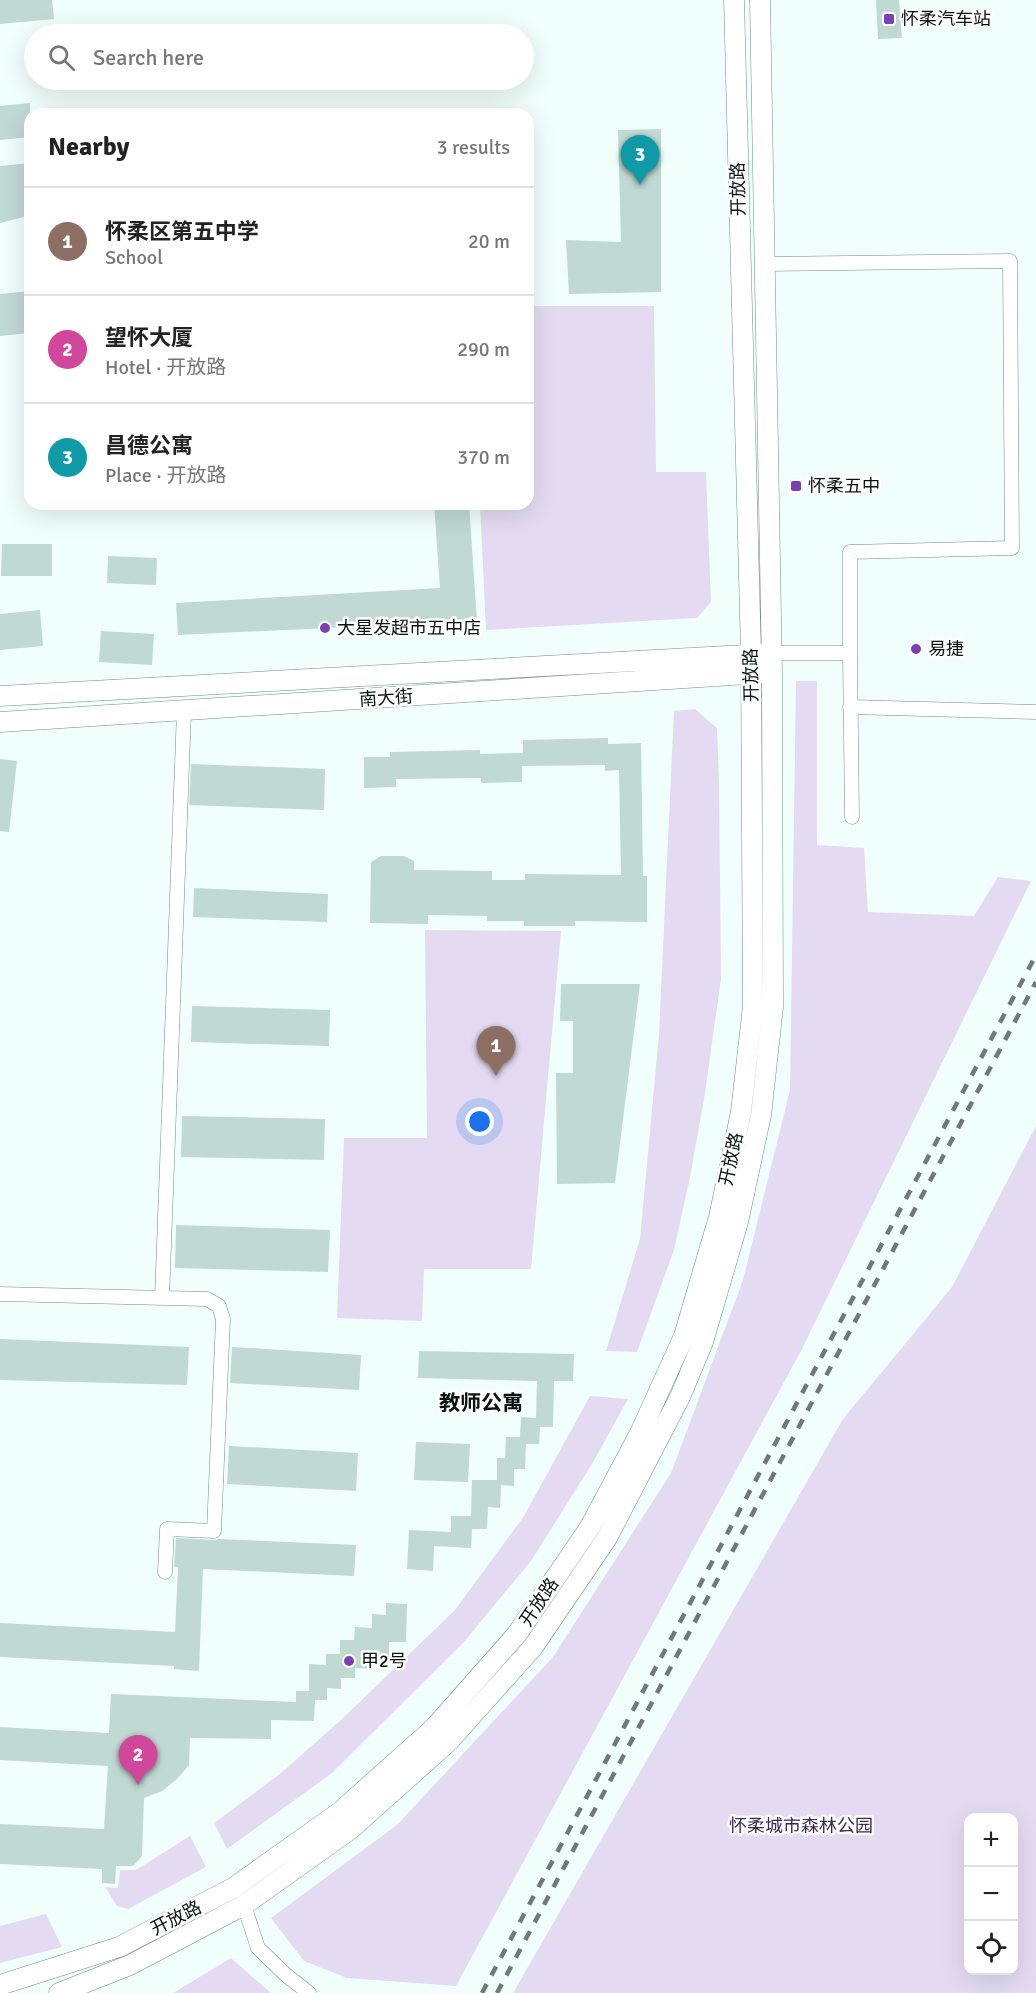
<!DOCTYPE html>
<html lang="en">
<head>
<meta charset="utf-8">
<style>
	body { margin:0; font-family:Signika,"Noto Sans SC",sans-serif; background:#f2f2f2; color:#222 }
	.controls { position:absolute; right:18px; bottom:18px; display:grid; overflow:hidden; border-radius:12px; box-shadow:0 6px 24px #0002 }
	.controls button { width:54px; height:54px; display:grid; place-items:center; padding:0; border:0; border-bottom:2px solid #e0e0e0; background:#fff; color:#222; font:30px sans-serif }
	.you { position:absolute; left:480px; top:1122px; width:21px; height:21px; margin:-15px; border:4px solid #fff; border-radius:50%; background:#1a73e8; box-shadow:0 0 0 9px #1a73e833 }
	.badge { display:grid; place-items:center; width:39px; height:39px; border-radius:50%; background:#db2777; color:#fff; font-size:20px; font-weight:700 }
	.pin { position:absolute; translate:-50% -50px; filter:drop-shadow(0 2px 3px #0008) }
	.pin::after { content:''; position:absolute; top:32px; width:21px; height:18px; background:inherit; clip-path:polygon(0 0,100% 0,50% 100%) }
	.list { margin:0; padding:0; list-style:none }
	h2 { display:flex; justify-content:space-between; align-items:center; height:78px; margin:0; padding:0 24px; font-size:26px }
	h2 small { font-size:20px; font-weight:400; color:#767676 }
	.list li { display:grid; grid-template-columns:39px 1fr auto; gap:18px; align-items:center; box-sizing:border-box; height:108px; padding:0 24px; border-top:2px solid #e0e0e0 }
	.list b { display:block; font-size:22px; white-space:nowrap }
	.list p { margin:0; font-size:20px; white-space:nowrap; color:#767676 }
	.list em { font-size:20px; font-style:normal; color:#767676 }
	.icon { flex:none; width:33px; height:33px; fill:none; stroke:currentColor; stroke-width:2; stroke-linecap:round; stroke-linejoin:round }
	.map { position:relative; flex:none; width:1036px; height:1993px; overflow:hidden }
	.search { position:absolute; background:#fff; box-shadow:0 6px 24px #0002; left:24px; top:24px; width:510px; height:66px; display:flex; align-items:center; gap:15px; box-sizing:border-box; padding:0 21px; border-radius:33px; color:#767676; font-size:22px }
	.panel { position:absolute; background:#fff; box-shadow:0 6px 24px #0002; left:24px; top:108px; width:510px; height:402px; border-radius:18px }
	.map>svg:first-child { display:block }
</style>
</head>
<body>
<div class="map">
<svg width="1036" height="1993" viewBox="0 0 1036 1993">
	<rect width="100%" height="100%" fill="#f0fffb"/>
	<path fill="#e4dbf2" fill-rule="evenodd" d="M 528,306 L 654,306 L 656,472 L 706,472 L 711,602 L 697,618 L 486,630 L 480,504 L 528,504 Z
		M 796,681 L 817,681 L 817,845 L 864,848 L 868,912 L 974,916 L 998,877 L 1031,881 L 802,1349 L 456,1986 L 347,1978 L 304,1961 L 271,1918 L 397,1825 L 553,1657 L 671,1473 L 743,1280 L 790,1090 Z
		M 695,709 L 717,728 L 719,782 L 721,979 L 705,1093 L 690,1177 L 674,1250 L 637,1352 L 606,1351 L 640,1239 L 659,1034 L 674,711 Z
		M 425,930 L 561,931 L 531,1269 L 424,1269 L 422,1321 L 337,1318 L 344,1138 L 427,1138 Z
		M 1036,1126 L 1036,1993 L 513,1993 L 843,1419 L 952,1287 ZM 968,1818 L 1014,1818 L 1014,1970 L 968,1970 Z
		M 590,1396 L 628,1399 L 592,1464 L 531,1561 L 463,1643 L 332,1773 L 227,1849 L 214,1823 L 281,1773 L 341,1720 L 455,1610 L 524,1516 Z
		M 190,1836 L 206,1867 L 128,1909 L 117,1906 L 105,1887 L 118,1888 L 120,1870 L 136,1870 Z
		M 46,1914 L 62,1947 L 0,1963 L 0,1926 Z
		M 231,1958 L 271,1993 L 173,1993 Z"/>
	<path fill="#c1d9d3" d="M 0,0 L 52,0 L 54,19 L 0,24 Z
		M 876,0 L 899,0 L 902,38 L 878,39 Z
		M 30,103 L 30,137 L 0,140 L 0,106 Z
		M 661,129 L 661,292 L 569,294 L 566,240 L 621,242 L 618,130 Z
		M 30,163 L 30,211 L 24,217 L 0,223 L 0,166 Z
		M 30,291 L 30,333 L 0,336 L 0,294 Z
		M 434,504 L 469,504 L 477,621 L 350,629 L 350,627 L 178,635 L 176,603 L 440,588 Z
		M 2,544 L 52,544 L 52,576 L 1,576 Z
		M 108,556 L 157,558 L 156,585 L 107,583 Z
		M 40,610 L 43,646 L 0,650 L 0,614 Z
		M 101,631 L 154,634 L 152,665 L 99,662 Z
		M 608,738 L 608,744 L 641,743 L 643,876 L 647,876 L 647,922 L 575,921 L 575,926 L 524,926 L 524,921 L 487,921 L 487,916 L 428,915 L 428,924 L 370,923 L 371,862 L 381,856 L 404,856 L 414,861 L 414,870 L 492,871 L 492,880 L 525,880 L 525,874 L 621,875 L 619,770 L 605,771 L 605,765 L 522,766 L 522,782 L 481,783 L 481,778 L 396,779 L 396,787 L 364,788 L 364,757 L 390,757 L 390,752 L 480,750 L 480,754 L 523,753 L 523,740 Z
		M 0,759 L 17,761 L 9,832 L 0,831 Z
		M 191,764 L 325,769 L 324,810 L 189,805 Z
		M 194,888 L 328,894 L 327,922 L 193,917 Z
		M 561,984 L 640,984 L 615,1183 L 557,1184 L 556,1073 L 573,1073 L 573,1021 L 560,1021 Z
		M 192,1006 L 330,1010 L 329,1046 L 191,1042 Z
		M 182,1116 L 325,1119 L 324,1160 L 181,1157 Z
		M 176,1225 L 330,1230 L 328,1272 L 175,1268 Z
		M 0,1339 L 189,1347 L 187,1385 L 0,1380 Z
		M 232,1347 L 361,1355 L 359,1390 L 230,1383 Z
		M 419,1351 L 574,1354 L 573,1381 L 554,1381 L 553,1427 L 540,1427 L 539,1444 L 526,1444 L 525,1469 L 514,1469 L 514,1486 L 501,1485 L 500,1508 L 488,1507 L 487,1529 L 472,1529 L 471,1548 L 434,1546 L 433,1571 L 407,1569 L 409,1530 L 451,1532 L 451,1516 L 471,1516 L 472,1480 L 497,1480 L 497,1458 L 505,1458 L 506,1437 L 520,1437 L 521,1417 L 536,1418 L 537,1381 L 418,1378 Z
		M 416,1442 L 470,1444 L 468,1482 L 414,1480 Z
		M 229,1446 L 358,1453 L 356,1491 L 227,1484 Z
		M 176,1538 L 214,1540 L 219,1539 L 356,1545 L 354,1576 L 203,1569 L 199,1671 L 174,1669 L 174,1666 L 0,1657 L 0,1623 L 175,1632 L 178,1567 L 174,1567 Z
		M 386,1603 L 407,1604 L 406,1642 L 389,1642 L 389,1658 L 372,1658 L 372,1669 L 355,1668 L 355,1678 L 341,1678 L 341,1689 L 327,1688 L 327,1700 L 315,1700 L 314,1721 L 271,1720 L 271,1739 L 190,1738 L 189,1765 L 177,1779 L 162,1791 L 144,1798 L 142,1856 L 133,1866 L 116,1866 L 115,1884 L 102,1883 L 102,1869 L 0,1864 L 0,1824 L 104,1829 L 108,1766 L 0,1760 L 0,1727 L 109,1733 L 111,1694 L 296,1702 L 296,1691 L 309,1691 L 309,1664 L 326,1665 L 326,1654 L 340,1654 L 340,1640 L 354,1640 L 355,1627 L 372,1628 L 372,1614 L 386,1615 Z"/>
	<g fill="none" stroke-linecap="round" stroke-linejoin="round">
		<g stroke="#758b85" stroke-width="15">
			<path id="street" d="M 765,264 L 1010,261 L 1012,548 L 850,552 L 850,653 L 771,653
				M 850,653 L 852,817
				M 850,707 L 1036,712
				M 0,1294 L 207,1299 L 219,1306 L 223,1319 L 214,1531 L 167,1529 L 165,1572
				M 162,1298 L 184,711
				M 244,1905 L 258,1948 L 286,1975 L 309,1993"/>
		</g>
		<g stroke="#758b85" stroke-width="21">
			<path id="secondary" d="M 0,696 L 764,654
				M 0,722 L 763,673
				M 0,1985 L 119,1947 L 233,1888 L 340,1812 L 435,1727 L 517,1634 L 590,1527 L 640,1433 L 684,1336 L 719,1217 L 741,1112 L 753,1006 L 751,654 L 734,0
				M 59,1993 L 130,1965 L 244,1905 L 352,1828 L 449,1741 L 533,1647 L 607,1538 L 680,1397 L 703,1342 L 738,1222 L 761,1115 L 773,1007 L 772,673 L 760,0"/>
		</g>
		<use href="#street" stroke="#fff" stroke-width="14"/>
		<use href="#secondary" stroke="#fff" stroke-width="20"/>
		<path stroke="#6f7a77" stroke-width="4.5" stroke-dasharray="10 10" stroke-linecap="butt" d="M 482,1993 L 1036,955
			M 497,1993 L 1036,982"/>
	</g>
	<g fill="#7b3fb5" stroke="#fff" stroke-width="2">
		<rect x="883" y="13" width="12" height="12" rx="3"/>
		<rect x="790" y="480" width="12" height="12" rx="3"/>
		<circle cx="325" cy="628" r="6"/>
		<circle cx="916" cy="649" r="6"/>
		<circle cx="349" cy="1661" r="6"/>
	</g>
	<g text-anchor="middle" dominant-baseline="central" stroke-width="5" stroke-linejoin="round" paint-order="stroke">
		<g font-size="18" fill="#08110f" stroke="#fff" text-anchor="start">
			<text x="901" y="19">怀柔汽车站</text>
			<text x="808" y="486">怀柔五中</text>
			<text x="337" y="628">大星发超市五中店</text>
			<text x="928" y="649">易捷</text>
			<text x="361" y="1661">甲2号</text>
		</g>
		<g font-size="18" fill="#08110f" stroke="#fff">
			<text transform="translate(738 189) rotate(-91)">开放路</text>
			<text transform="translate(751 675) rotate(-91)">开放路</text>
			<text transform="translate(386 698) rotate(-4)">南大街</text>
			<text transform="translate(731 1159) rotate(-78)">开放路</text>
			<text transform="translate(539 1602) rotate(-56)">开放路</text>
			<text transform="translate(176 1918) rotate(-27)">开放路</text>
		</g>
		<g font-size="18" fill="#3b2751" stroke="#fff">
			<text x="801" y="1826">怀柔城市森林公园</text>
		</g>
		<g font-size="21" font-weight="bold" fill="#08110f" stroke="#fff">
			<text x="481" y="1403">教师公寓</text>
		</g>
	</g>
</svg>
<div class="controls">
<button>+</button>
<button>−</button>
<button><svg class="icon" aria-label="locate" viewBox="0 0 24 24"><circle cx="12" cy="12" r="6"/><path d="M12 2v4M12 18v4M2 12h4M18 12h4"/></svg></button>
</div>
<div class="you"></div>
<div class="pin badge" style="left:496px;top:1076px;background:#8d6e63">1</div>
<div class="pin badge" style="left:138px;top:1785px;background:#d1479c">2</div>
<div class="pin badge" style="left:640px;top:185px;background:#0f9aa8">3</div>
<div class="search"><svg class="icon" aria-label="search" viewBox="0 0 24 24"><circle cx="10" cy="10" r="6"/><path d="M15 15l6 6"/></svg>Search here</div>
<section class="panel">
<h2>Nearby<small>3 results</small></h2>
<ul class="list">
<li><span class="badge" style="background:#8d6e63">1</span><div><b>怀柔区第五中学</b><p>School</p></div><em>20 m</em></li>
<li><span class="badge" style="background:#d1479c">2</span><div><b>望怀大厦</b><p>Hotel · 开放路</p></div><em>290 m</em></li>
<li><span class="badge" style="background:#0f9aa8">3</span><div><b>昌德公寓</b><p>Place · 开放路</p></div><em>370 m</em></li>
</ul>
</section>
</div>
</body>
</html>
